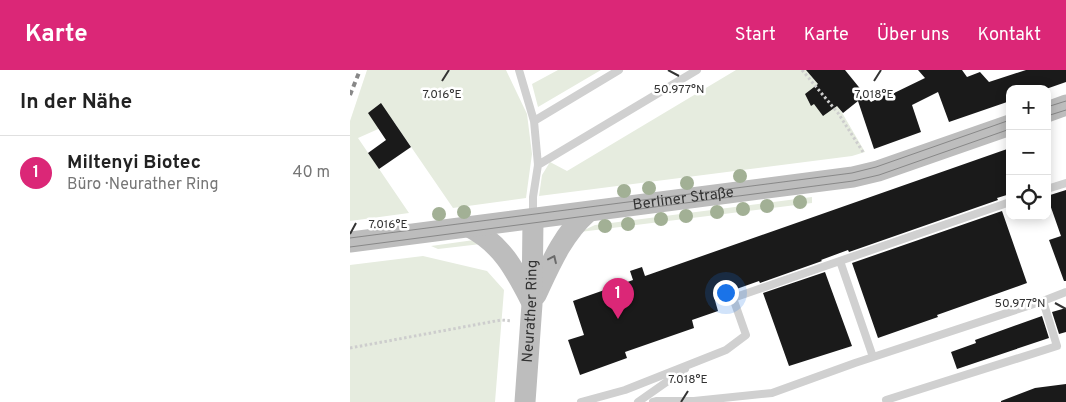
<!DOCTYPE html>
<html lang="de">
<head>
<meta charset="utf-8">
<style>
	body { margin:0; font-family:Overpass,sans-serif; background:#f2f2f2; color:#222 }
	.controls { position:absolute; right:15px; top:15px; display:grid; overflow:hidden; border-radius:10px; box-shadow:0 2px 12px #0003 }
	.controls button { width:45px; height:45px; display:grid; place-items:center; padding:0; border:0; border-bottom:1px solid #e0e0e0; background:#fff; color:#222; font:25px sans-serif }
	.you { position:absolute; left:375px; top:222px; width:18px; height:18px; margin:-12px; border:4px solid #fff; border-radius:50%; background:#1a73e8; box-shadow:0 0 0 8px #1a73e833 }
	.badge { display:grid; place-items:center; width:32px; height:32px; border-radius:50%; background:#db2777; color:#fff; font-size:16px; font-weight:700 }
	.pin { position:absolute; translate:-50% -41px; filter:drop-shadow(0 1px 2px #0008) }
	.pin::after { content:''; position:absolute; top:26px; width:18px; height:15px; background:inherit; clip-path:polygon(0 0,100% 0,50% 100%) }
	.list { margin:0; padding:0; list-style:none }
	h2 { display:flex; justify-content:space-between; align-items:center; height:65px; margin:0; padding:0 20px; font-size:21px }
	h2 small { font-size:16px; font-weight:400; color:#767676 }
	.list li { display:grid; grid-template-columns:32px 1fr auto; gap:15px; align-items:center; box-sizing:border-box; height:75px; padding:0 20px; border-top:1px solid #e0e0e0 }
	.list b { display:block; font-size:19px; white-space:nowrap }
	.list p { margin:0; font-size:16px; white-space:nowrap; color:#767676 }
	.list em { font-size:16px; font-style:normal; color:#767676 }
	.icon { flex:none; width:28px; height:28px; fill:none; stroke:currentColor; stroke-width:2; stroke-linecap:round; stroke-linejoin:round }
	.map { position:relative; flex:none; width:716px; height:332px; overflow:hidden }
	header { display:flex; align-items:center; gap:30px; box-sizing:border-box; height:70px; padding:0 25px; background:#db2777; color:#fff }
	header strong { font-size:24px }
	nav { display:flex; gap:28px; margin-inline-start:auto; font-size:18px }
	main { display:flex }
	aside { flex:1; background:#fff }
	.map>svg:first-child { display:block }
</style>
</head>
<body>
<header>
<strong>Karte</strong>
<nav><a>Start</a><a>Karte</a><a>Über uns</a><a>Kontakt</a></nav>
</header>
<main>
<aside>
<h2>In der Nähe<small></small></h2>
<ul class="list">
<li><span class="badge">1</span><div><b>Miltenyi Biotec</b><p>Büro · Neurather Ring</p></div><em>40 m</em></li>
</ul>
</aside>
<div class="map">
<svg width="716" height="332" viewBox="0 0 716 332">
	<rect width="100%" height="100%" fill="#fff"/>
	<path fill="#e6ecdf" d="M 17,0 L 156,0 L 177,44 L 182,84 L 176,128 L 103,138 L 44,52 L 8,68 L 59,143 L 0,151 L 0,51 Z
		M 208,0 L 251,0 L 188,37 L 182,14 Z
		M 386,0 L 467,0 L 461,6 L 491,41 L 515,82 L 502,86 L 189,126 L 192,105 L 200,92 L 217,101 Z
		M 462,127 L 462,133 L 230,162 L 245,155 Z
		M 124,170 L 131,174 L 88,179 L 81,176 Z
		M 73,186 L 137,201 L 154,220 L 145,332 L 0,332 L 0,195 Z"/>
	<path fill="#1a1a1a" d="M 456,0 L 495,0 L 521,32 L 541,21 L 542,24 L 575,8 L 568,0 L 612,0 L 617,7 L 630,2 L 639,12 L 676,0 L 716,0 L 716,12 L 696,19 L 660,19 L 660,31 L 599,52 L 588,22 L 562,35 L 571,62 L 524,79 L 508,31 L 493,43 L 487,36 L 473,46 L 464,34 L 461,36 L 455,24 L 468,14 Z
		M 31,33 L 61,77 L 29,99 L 18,83 L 36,70 L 18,43 Z
		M 660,78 L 660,124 L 647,128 L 648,130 L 499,182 L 498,180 L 471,190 L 472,191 L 410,213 L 409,211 L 364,227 L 368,241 L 342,250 L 344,258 L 275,282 L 277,288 L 230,305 L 218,270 L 234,265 L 223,231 L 283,210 L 280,201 L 292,197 L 295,206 Z
		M 716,120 L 716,211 L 714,211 L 699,170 L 711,166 L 697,126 Z
		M 652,141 L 677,213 L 587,245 L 588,247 L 528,268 L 502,193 Z
		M 475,202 L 502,276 L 439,296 L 413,223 Z
		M 716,238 L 716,262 L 709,264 L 702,242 Z
		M 692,246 L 699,268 L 607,299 L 601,282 L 626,273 L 625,270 Z
		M 716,314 L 716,332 L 651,332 L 651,331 L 685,318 Z"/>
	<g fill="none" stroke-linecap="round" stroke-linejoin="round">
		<path stroke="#cdcdcd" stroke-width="3" stroke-dasharray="2.5 2.5" stroke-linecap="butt" d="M 452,0 L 488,43 L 513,82
			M 0,278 L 151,250 L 162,251"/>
		<path stroke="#d0d0d0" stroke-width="8" d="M 169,0 L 184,51 L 188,95 L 183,127 L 183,147
			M 184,51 L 269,0
			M 188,95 L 347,0
			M 697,119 L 716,113
			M 490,191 L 523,287
			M 536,330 L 707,276 L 693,231
			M 231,332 L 275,320 L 376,280 L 396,265 L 383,228 L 660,132
			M 288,332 L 335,299
			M 303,332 L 307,331 L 344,331 L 422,323 L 505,293 L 693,231 L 716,222"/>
		<g stroke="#bdbdbd" stroke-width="21">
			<path d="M 697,42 L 716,35"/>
			<path d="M 119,157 C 152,174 165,200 181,231"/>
			<path id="s1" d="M 0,172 L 503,107 L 528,101 L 660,55"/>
			<path d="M 186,225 C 200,195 213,164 238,142"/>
			<path id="s2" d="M 175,332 L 182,234 L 183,149"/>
		</g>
		<path stroke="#888" stroke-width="1" d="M 697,37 L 716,31
			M 697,46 L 716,40
			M 0,168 L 502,103 L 526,97 L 660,50
			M 0,177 L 503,111 L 529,105 L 660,59"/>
		<path stroke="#888" stroke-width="4" stroke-dasharray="5 4" stroke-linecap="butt" d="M 0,25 L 10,0"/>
	</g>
	<g fill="#a2b095">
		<circle cx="390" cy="106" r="7"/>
		<circle cx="337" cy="113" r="7"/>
		<circle cx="299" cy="118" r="7"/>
		<circle cx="274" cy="121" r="7"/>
		<circle cx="450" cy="132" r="7"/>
		<circle cx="417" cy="136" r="7"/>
		<circle cx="393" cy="139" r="7"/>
		<circle cx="114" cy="142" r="7"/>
		<circle cx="367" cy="142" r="7"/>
		<circle cx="89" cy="144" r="7"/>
		<circle cx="336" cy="146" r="7"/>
		<circle cx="311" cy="149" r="7"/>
		<circle cx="278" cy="154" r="7"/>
		<circle cx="255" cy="156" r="7"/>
	</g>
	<defs><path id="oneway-chevron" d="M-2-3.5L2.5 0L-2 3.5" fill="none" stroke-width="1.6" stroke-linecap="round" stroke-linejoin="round" transform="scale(1.25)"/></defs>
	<use stroke="#6a6a6a" href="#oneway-chevron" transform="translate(203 189) rotate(-65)"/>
	<path fill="none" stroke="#333" stroke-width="2" d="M 318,0 L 329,6M 92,11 L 99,0M 524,11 L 531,0M 0,164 L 6,153M 705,233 L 716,239M 331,332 L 338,321"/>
	<g text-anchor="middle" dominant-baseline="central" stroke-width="5" stroke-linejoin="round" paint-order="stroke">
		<g font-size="15" fill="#333" stroke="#fff">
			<text stroke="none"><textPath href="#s1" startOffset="336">Berliner Straße</textPath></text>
			<text stroke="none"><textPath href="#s2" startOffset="91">Neurather Ring</textPath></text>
		</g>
	</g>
	<g font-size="12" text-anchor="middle" fill="#333" stroke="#fff" stroke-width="5" stroke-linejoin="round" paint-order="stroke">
		<text x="329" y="23">50.977°N</text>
		<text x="524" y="28">7.018°E</text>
		<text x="92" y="28">7.016°E</text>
		<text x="38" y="158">7.016°E</text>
		<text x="670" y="237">50.977°N</text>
		<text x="338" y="313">7.018°E</text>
	</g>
</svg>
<div class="controls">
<button>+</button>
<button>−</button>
<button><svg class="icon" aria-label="locate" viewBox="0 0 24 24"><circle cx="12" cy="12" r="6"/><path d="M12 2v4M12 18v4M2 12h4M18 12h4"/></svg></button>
</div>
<div class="you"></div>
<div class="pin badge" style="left:268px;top:249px">1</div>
</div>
</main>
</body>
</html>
